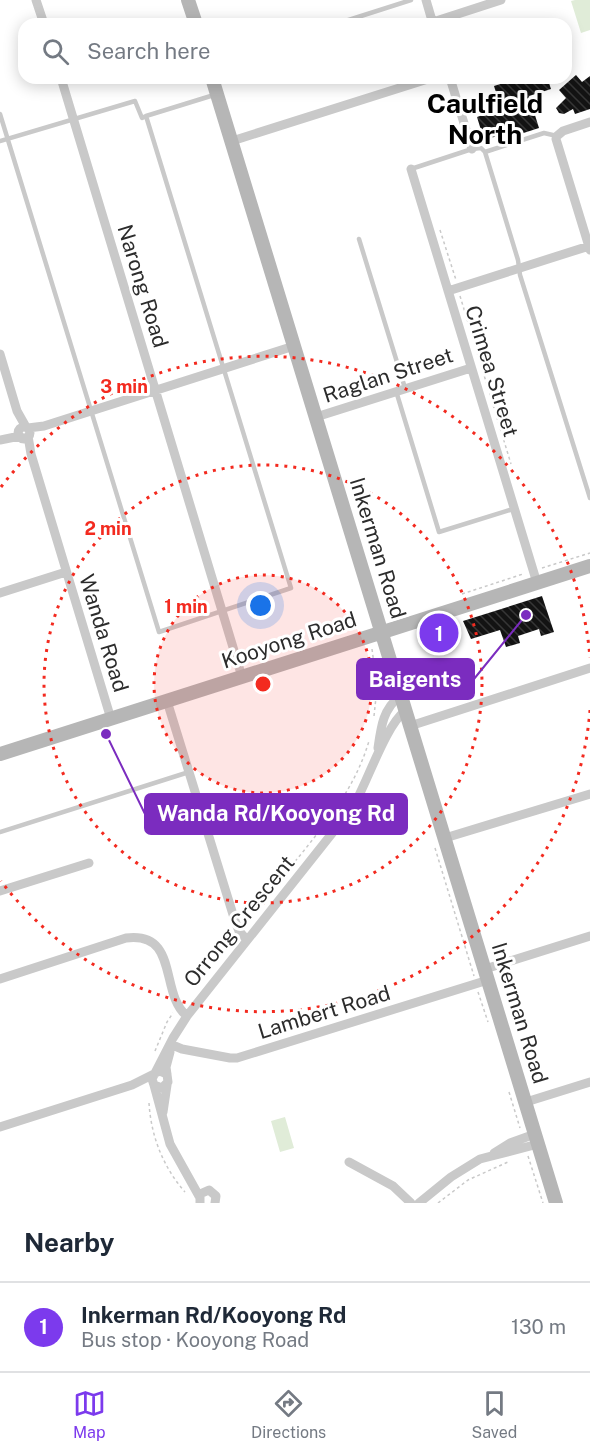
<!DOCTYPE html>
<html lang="en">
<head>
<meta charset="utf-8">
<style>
	body { margin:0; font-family:"Public Sans",sans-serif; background:#f2f2f3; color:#1f2937 }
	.you { position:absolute; left:261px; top:606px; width:21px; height:21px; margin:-15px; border:4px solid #fff; border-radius:50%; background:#1a73e8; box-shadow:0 0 0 9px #1a73e833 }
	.badge { display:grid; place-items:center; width:39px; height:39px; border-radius:50%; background:#7c3aed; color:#fff; font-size:20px; font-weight:700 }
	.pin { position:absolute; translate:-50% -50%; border:3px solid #fff; box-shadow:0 2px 6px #0006 }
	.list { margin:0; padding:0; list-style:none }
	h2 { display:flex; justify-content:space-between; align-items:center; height:78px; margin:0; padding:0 24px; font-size:26px }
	h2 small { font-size:20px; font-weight:400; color:#747a83 }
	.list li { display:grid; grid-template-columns:39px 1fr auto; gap:18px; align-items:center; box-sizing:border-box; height:90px; padding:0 24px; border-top:2px solid #e0e1e3 }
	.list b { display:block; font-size:22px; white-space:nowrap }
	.list p { margin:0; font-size:20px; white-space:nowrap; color:#747a83 }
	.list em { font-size:20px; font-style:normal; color:#747a83 }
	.icon { flex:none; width:33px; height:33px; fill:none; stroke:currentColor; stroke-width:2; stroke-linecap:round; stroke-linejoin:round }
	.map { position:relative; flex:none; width:590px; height:1203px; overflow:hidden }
	.search { position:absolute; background:#fff; box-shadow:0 3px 15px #0003; left:18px; right:18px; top:18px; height:66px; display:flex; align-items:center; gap:15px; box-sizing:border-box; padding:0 21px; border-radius:18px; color:#747a83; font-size:22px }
	.sheet { height:168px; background:#fff }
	nav { display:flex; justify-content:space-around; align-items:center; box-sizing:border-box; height:84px; border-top:2px solid #e0e1e3; background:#fff; font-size:16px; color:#747a83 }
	nav a { display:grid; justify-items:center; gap:3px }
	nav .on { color:#7c3aed }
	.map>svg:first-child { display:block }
</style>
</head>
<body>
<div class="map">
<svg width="590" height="1203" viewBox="0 0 590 1203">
	<defs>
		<pattern id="building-back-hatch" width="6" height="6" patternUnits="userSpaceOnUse" patternTransform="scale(1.5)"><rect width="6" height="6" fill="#131313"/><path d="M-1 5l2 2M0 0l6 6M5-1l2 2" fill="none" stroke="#363636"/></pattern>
	</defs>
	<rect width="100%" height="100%" fill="#fff"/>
	<path fill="#e0ecd8" d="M 575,0 L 590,0 L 590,30 L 581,33 L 571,1 Z
		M 285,1117 L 294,1148 L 280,1152 L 271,1121 Z"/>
	<path fill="url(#building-back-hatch)" d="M 576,75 L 582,82 L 590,76 L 590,109 L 575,114 L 573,109 L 564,114 L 559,113 L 556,108 L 566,98 L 559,90 Z
		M 520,78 L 537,78 L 538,83 L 548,80 L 551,89 L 529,96 L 539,128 L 505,139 L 504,134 L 484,140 L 477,117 L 491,112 L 487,99 L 497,96 L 494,86 Z
		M 542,596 L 554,632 L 541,636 L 539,629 L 518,636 L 520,643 L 506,647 L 500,630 L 471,639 L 463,621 Z"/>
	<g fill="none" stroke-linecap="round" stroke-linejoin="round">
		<path stroke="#c9c9c9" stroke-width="1.5" stroke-dasharray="3 3" stroke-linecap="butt" d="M 440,230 L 456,280
			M 460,296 L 511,464
			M 542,568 L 590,553
			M 462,594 L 523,574
			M 372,649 L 377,687 L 385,696
			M 374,716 L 377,688
			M 435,848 L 474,976
			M 246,922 C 264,899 283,876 302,853 C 330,818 356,785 369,741
			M 478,992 L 488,1022
			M 155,1051 L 167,1022 L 173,1013
			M 509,1092 L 520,1128
			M 149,1103 C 151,1136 163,1167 185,1192
			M 528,1156 L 543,1203
			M 438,1203 L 468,1180 L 508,1162"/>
		<path stroke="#c9c9c9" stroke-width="4.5" d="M 336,24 L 411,0
			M 0,114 L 159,632 L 291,588 L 146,116 L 214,95
			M 0,141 L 135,101 L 142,118 L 146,116
			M 485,152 L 544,133 L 557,136
			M 411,169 L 472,149 L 481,148 L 485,152 L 518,260 L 520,275 L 590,498
			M 359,239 L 405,388
			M 396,391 L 439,532 L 513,509
			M 0,832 L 189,772"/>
		<path stroke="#c9c9c9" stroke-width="9" d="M 36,0 L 44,24
			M 426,0 L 433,24
			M 433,22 L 501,0
			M 61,78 L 242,677
			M 450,78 L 472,149
			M 590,122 L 563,131 L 557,136 L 556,139 L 590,250
			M 232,141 L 431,78
			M 411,169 L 537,583
			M 448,291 L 589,246
			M 0,354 L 17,411 L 26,427
			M 316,417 L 471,368
			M18 433a6 6 0 1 1 12 0a6 6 0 1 1-12 0Z
			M 28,428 L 44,426 L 294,346
			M 28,436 L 31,454 L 111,719
			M 0,440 L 20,436
			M 0,593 L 66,572
			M 167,701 L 235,921 L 239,931 L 247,940
			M 410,726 L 590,668
			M 378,748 C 381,727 383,709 400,696
			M 445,838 L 590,794
			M 0,891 L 89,863
			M 485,969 L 590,936
			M 0,979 L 126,938 C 180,931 159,994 187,1016
			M 170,1044 L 182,1049 L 230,1058 L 237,1058 L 488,980
			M 155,1073 L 173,1038 L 187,1016 L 353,807 C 367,783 386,725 405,711
			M 167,1074 L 160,1071 L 155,1073 L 152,1079 L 154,1085 L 162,1088 L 168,1082 L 166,1067 L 170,1052
			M 154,1085 L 170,1144 L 199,1196
			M 526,1102 L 590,1082
			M 163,1112 L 167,1085
			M 0,1127 L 132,1085 L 154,1074
			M 494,1153 L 510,1143 L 535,1134
			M 349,1162 L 393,1186 L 411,1203
			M 200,1203 L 200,1194 L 209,1190 L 216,1196 L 215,1203
			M 419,1203 L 451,1177 L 480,1159 L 538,1144"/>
		<path stroke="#b6b6b6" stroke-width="14" d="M 188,0 L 196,24
			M 212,78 L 556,1203
			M 0,754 L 590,566"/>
	</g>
	<circle cx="263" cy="684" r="109" fill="#f32a1f" fill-opacity=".12"/>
	<g fill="none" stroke="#f32a1f" stroke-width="3" stroke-dasharray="3 6">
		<circle cx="263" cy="684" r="109"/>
		<circle cx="263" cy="684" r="219"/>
		<path d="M590 710A328 328 0 0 1 1 881M1 487A328 328 0 0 1 590 658"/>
	</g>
	<g text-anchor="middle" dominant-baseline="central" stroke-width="6" stroke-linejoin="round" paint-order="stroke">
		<g font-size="21" fill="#2c2c2c" stroke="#fff">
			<text transform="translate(143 286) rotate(73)">Narong Road</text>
			<text transform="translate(492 371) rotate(73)">Crimea Street</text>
			<text transform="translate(388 375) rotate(-18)">Raglan Street</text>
			<text transform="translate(378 548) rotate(73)">Inkerman Road</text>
			<text transform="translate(104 633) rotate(73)">Wanda Road</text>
			<text transform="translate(289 640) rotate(-18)">Kooyong Road</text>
			<text transform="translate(239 921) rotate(-51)">Orrong Crescent</text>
			<text transform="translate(324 1012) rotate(-17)">Lambert Road</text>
			<text transform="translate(520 1013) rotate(73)">Inkerman Road</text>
		</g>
		<g font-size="27" font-weight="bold" fill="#000" stroke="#fff">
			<text x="485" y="103">Caulfield<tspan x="485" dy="31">North</tspan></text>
		</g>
	</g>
	<circle cx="263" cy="684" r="9" fill="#f32a1f" stroke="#fff" stroke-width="3"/>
	<g font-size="18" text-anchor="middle" font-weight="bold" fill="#f32a1f" stroke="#fff" stroke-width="6" stroke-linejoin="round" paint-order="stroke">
		<text x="124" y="393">3 min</text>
		<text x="108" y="535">2 min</text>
		<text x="186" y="613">1 min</text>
	</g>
	<path fill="none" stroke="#7b2cbf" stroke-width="2" d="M526 615L474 679M106 734L145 814"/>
	<g fill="#7b2cbf" stroke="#fff" stroke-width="2">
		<circle cx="526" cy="615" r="6"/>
		<circle cx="106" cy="734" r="6"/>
	</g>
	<g fill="#7b2cbf" stroke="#7b2cbf" stroke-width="2">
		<rect x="357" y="659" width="117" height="40" rx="6"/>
		<rect x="145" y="794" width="262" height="40" rx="6"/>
	</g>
	<g font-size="22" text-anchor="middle" font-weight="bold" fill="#fff">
		<text x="415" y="687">Baigents</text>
		<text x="276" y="821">Wanda Rd/Kooyong Rd</text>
	</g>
</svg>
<div class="you"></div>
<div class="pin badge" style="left:439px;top:633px">1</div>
<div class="search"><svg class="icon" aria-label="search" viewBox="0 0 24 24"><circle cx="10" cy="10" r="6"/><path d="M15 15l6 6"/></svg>Search here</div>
</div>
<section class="sheet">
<h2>Nearby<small></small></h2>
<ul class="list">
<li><span class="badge">1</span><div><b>Inkerman Rd/Kooyong Rd</b><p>Bus stop · Kooyong Road</p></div><em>130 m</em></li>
</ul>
</section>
<nav>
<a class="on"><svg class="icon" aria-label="map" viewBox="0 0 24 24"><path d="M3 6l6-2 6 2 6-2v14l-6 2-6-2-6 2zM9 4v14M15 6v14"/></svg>Map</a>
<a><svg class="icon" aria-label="directions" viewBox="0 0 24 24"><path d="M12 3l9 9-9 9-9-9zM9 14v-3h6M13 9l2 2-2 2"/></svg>Directions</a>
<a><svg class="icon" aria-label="saved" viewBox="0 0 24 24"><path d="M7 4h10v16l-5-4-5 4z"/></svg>Saved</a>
</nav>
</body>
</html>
